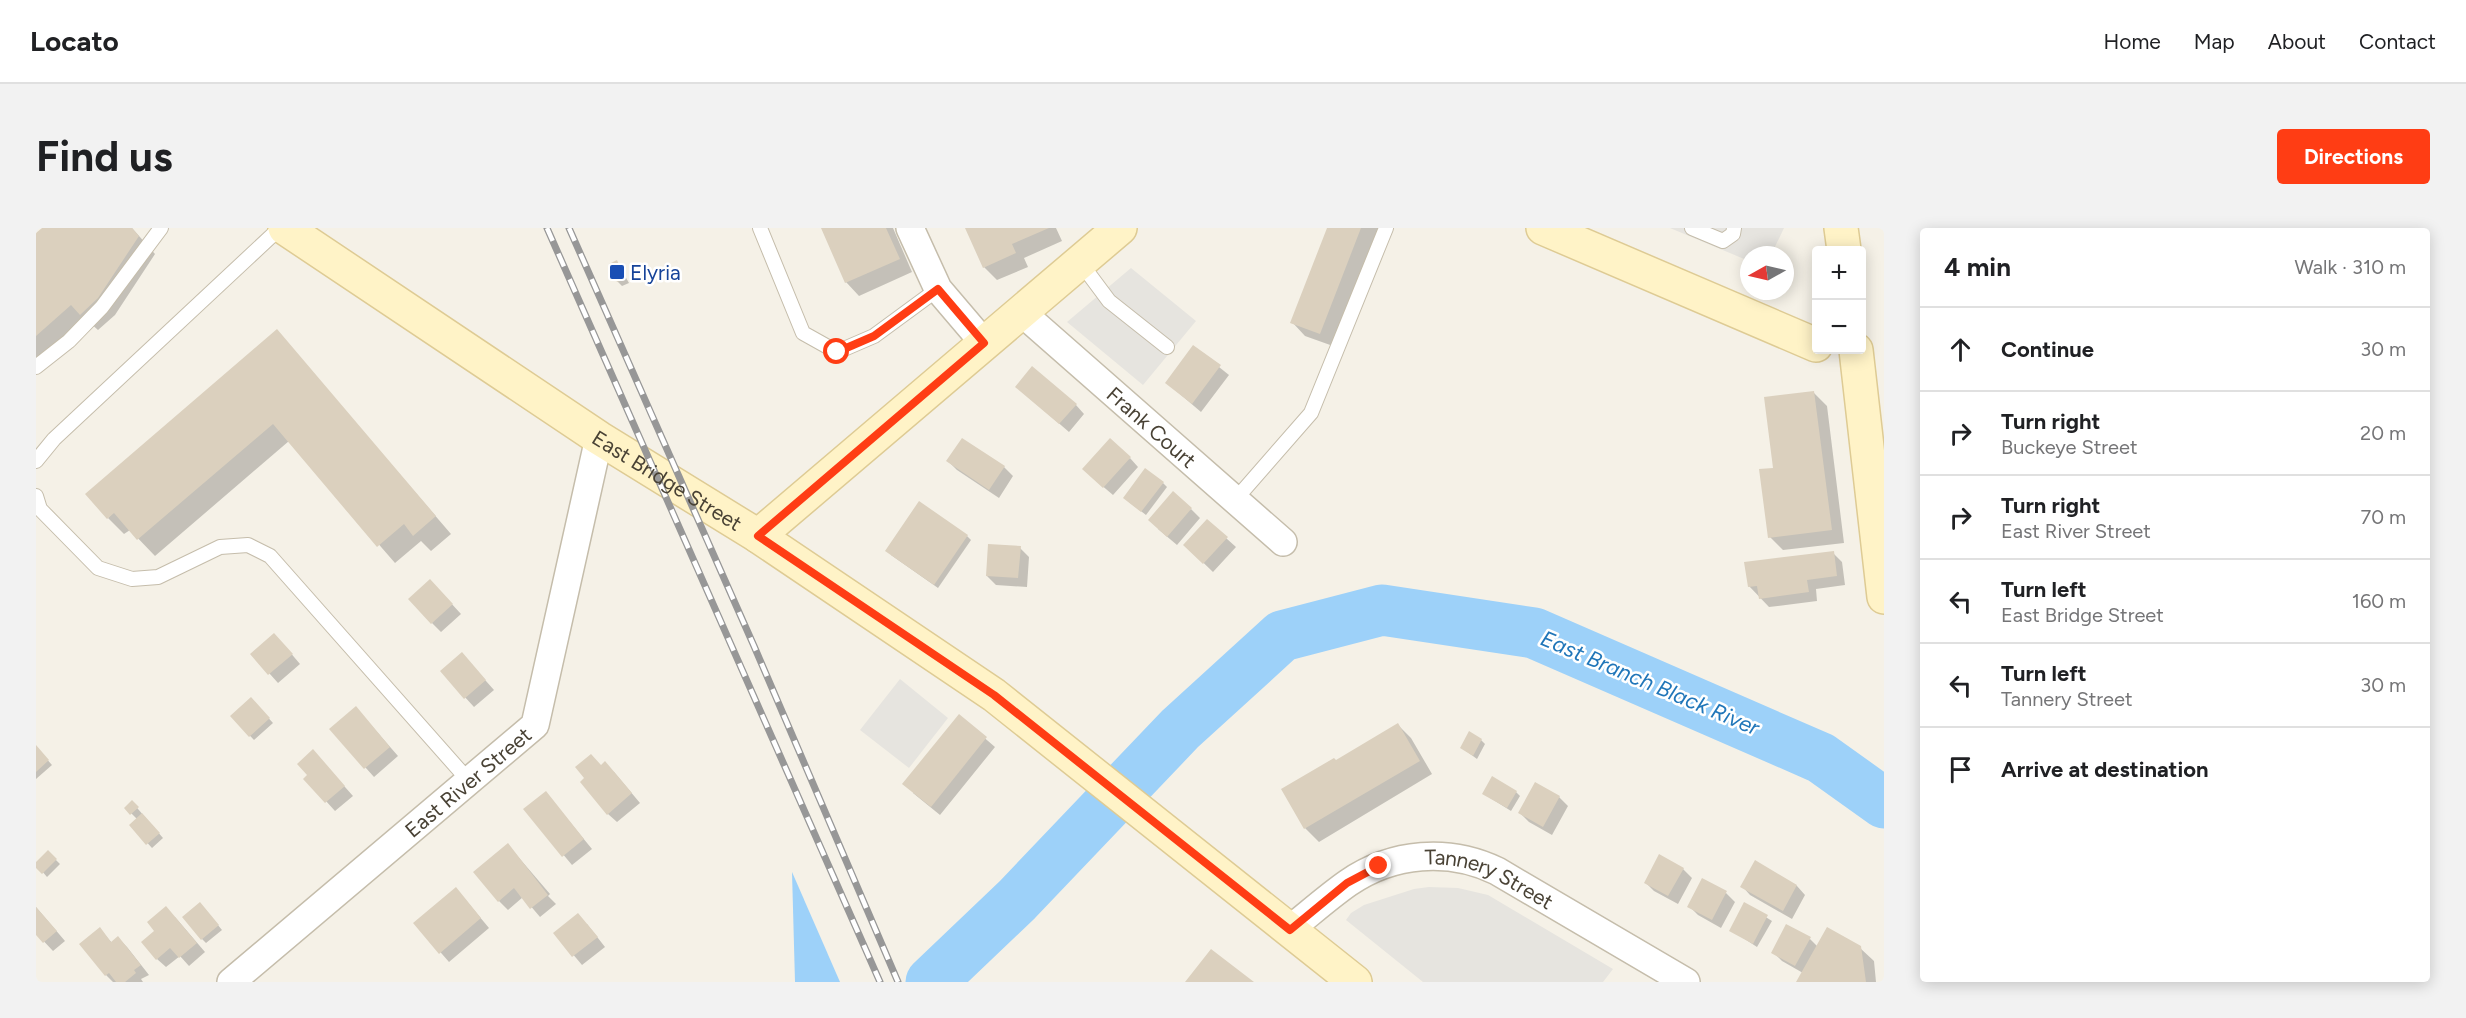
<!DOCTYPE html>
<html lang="en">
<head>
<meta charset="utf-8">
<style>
	body { margin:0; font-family:Figtree,sans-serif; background:#f2f2f2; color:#202124 }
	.controls { position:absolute; right:18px; top:18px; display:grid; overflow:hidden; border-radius:6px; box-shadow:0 3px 15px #0003 }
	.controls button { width:54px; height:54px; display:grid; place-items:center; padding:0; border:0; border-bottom:2px solid #e0e0e0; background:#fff; color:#202124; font:30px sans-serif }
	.compass { position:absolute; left:1704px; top:18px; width:54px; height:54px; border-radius:50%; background:#fff; box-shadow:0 3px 15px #0003; rotate:262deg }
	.stop { position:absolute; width:18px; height:18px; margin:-14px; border:4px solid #ff3d14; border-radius:50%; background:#fff }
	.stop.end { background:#ff3d14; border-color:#fff; box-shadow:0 2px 6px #0008 }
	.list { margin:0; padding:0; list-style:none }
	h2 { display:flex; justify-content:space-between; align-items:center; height:78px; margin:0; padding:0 24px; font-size:26px }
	h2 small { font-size:20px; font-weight:400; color:#757577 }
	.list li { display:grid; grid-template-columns:39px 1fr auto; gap:18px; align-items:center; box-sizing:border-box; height:84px; padding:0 24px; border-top:2px solid #e0e0e0 }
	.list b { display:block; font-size:22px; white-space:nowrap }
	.list p { margin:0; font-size:20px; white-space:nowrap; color:#757577 }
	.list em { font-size:20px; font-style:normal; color:#757577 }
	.icon { flex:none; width:33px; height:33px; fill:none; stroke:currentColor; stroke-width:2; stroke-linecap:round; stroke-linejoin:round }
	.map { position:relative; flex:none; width:1848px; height:754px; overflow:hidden; border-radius:6px }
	header { display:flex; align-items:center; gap:36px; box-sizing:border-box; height:84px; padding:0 30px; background:#fff; border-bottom:2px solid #e0e0e0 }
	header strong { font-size:28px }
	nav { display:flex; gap:33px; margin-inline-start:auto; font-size:21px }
	.intro { display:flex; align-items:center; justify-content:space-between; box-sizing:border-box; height:144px; padding:0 36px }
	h1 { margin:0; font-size:42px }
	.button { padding:15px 27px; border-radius:6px; background:#ff3d14; color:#fff; font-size:21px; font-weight:700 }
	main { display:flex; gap:36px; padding:0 36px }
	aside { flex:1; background:#fff; border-radius:6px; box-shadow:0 3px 15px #0003 }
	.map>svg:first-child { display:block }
</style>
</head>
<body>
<header>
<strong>Locato</strong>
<nav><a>Home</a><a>Map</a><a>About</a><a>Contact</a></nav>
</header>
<div class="intro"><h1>Find us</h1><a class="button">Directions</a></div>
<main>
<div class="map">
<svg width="1848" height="754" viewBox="0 0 1848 754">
	<rect width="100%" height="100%" fill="#f5f1e7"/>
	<path fill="#e6e4df" d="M 1634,0 L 1748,0 L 1735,27 L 1713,27 L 1713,33 Z
		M 1095,40 L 1160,93 L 1107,157 L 1031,94 Z
		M 864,451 L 912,490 L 873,540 L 824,502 Z
		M 1393,659 L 1422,660 L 1452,667 L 1577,741 L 1567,754 L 1387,754 L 1310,692 L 1315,685 L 1328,677 L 1378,661 Z"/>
	<path fill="#9dd1f9" d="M 756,644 L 804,754 L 759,754 Z"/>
	<path fill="#0003" d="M 8,0 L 96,0 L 119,26 L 79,87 L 62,102 L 52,93 L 0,139 L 0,7 Z
		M 786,0 L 857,0 L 876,44 L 823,68 L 810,54 Z
		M 931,0 L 1020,0 L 1026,13 L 988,30 L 992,39 L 961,52 L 948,39 Z
		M 1292,0 L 1343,0 L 1297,118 L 1269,108 L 1256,94 Z
		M 581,34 L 593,55 L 586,58 L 582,54 Z
		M 241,104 L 415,306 L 395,323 L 385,313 L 359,335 L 253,213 L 119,328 L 94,302 L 88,306 L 72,290 Z
		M 1158,119 L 1193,147 L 1165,184 L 1131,155 Z
		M 1778,165 L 1791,178 L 1808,315 L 1747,322 L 1734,309 L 1738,241 Z
		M 990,167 L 1040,177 L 1048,186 L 1033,204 Z
		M 1094,230 L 1102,239 L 1077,267 L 1057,250 Z
		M 912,233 L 968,239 L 977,248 L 963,270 L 921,242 Z
		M 1127,255 L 1131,259 L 1110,287 L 1093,274 Z
		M 1155,281 L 1164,290 L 1141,317 L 1122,301 Z
		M 1171,293 L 1200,319 L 1177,344 L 1149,317 Z
		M 931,308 L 935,312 L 902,360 L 855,327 Z
		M 984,320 L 993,329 L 991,359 L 960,357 L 951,348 Z
		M 1797,325 L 1806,334 L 1809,357 L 1780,361 L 1781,373 L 1733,379 L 1713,358 Z
		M 403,362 L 425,386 L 405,404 L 396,395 Z
		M 247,416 L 264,436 L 242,455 L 216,426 Z
		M 434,435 L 458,462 L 438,479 L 406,444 Z
		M 215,471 L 237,495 L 218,512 L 196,489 Z
		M 923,488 L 959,519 L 904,587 L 877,565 Z
		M 328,489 L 362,528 L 338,549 L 295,501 Z
		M 1362,497 L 1375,510 L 1396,546 L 1283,614 L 1269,600 L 1247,562 L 1300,534 Z
		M 1445,512 L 1449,516 L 1441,531 L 1426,520 Z
		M 0,519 L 16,537 L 0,551 Z
		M 285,532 L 317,568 L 299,583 L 270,551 Z
		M 565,538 L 578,544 L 604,575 L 581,594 L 572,586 Z
		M 1480,564 L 1484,568 L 1475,583 L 1448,566 Z
		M 510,565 L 556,621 L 536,637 L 489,581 Z
		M 1523,569 L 1532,578 L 1516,607 L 1493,594 L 1484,585 Z
		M 96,574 L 127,610 L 116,620 L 95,597 L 102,592 L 90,580 Z
		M 472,617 L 514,666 L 512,668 L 520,676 L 504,689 L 487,669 L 472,682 L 463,673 Z
		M 12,624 L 24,636 L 11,649 L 0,636 Z
		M 1720,634 L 1761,658 L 1769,667 L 1756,691 L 1714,667 L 1706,658 Z
		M 1647,641 L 1656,650 L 1642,676 L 1618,663 L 1609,654 Z
		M 1690,665 L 1699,674 L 1685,700 L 1662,687 L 1653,678 Z
		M 428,670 L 453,700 L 413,734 L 379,695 Z
		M 1709,676 L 1736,693 L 1721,719 L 1695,702 Z
		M 0,679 L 29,713 L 17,723 L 0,705 Z
		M 168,680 L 186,702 L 170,715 L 166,711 Z
		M 139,689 L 169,724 L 153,738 L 144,728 L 130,739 L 121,731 Z
		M 551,696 L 569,719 L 546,737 L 519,705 Z
		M 64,701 L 76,715 L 82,710 L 91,719 L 113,747 L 105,751 L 107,754 L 77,754 L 70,747 L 46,716 Z
		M 1774,711 L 1782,719 L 1824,720 L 1838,733 L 1840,754 L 1762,754 L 1767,745 L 1746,733 L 1737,724 Z"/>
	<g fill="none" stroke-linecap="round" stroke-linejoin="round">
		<path stroke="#9dd1f9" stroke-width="51" d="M 895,754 L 981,672 L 1144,501 L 1246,408 L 1346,382 L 1498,405 L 1785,530 L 1848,575"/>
	</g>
	<path fill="#dbd0be" d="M 6,0 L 96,0 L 103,8 L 62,70 L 44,87 L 35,77 L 0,108 L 0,5 Z
		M 785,0 L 850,0 L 864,31 L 809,55 Z
		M 929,0 L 1013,0 L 976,16 L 980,25 L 947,40 Z
		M 1291,0 L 1325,0 L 1284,106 L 1254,95 Z
		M 581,32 L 589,51 L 581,54 L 573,36 Z
		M 241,101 L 400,288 L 377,308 L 368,296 L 341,319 L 237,196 L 101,312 L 78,285 L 71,291 L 49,266 Z
		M 1157,117 L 1185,137 L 1156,176 L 1129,155 Z
		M 996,138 L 1041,176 L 1023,196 L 979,159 Z
		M 1778,163 L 1796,302 L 1732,310 L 1723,241 L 1737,240 L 1728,169 Z
		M 926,210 L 969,238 L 953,262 L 910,233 Z
		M 1074,210 L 1095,229 L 1067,260 L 1046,241 Z
		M 1109,240 L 1128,254 L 1105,284 L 1087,270 Z
		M 1137,263 L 1156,280 L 1131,309 L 1112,292 Z
		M 883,273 L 932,307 L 898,357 L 849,323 Z
		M 1171,291 L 1192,309 L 1167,336 L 1147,317 Z
		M 952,316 L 985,318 L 982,350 L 950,348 Z
		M 1798,323 L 1801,348 L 1771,352 L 1773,364 L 1723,371 L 1721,358 L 1712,359 L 1708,334 Z
		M 394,351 L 417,376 L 395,396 L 372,371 Z
		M 238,405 L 257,426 L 232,447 L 214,426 Z
		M 426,424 L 450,452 L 428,471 L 404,443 Z
		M 215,469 L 234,490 L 213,509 L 194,488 Z
		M 320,478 L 354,519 L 328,541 L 293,501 Z
		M 923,486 L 951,509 L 895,579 L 866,556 Z
		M 1362,495 L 1384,533 L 1268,601 L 1245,561 L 1298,530 L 1300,532 Z
		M 1433,503 L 1446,511 L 1437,528 L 1424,520 Z
		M 0,517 L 13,532 L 0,544 Z
		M 277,521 L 309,558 L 289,575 L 267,551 L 271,547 L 261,536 Z
		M 555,526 L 565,537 L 569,533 L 596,565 L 571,587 L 544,554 L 548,550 L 539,539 Z
		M 1456,548 L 1481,563 L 1471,580 L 1446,566 Z
		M 1499,554 L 1524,568 L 1507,599 L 1482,585 Z
		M 510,563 L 548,611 L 526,629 L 487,581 Z
		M 96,572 L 103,579 L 94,587 L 88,580 Z
		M 106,585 L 124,605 L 110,617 L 93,597 Z
		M 472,615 L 512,667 L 494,681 L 478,660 L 462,674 L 437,644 Z
		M 12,622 L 21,631 L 6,646 L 0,640 L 0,634 Z
		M 1623,626 L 1648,640 L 1632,668 L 1608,655 Z
		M 1719,632 L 1761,657 L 1747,683 L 1704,659 Z
		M 1666,650 L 1691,663 L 1676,692 L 1651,679 Z
		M 420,659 L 445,690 L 403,726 L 377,695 Z
		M 164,674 L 183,697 L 165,712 L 146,689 Z
		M 1708,674 L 1732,687 L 1717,716 L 1693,703 Z
		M 130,678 L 161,715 L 143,730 L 134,720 L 120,732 L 105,714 L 118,703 L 111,694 Z
		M 0,679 L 21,703 L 7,715 L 0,707 Z
		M 542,685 L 562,709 L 536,729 L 517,705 Z
		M 1750,696 L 1775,709 L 1759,738 L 1735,725 Z
		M 64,699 L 75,714 L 82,708 L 105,737 L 98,742 L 100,745 L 89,754 L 80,754 L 73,745 L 69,748 L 43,716 Z
		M 1791,699 L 1825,718 L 1830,754 L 1760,754 Z
		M 1175,721 L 1218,754 L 1149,754 Z"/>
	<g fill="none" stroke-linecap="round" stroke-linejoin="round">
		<g stroke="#c5bdab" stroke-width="16">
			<path id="lane" d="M 724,0 L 767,105 L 801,124 L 838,108 L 902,61
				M 1656,0 L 1687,13 L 1697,6 L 1698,0
				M 1044,34 L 1073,73 L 1131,119
				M 0,139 L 33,113 L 66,79 L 125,0
				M 0,233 L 18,211 L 244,0
				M 0,268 L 4,281 L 62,340 L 96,351 L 122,349 L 184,319 L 212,317 L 234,328 L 433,553
				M 1199,272 L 1275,185 L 1350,0"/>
		</g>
		<g stroke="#c5bdab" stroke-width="30">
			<g id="street">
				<path d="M 874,0 L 902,61 L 948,115"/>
				<path id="s1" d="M 985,84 L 1247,314"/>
				<path id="s2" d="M 1254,701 C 1273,686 1292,669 1312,655 C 1357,624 1413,620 1461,643 L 1650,754"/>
				<path id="s3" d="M 195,754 L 499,497 L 563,210"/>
			</g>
		</g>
		<g stroke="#decb94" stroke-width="36">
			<g id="secondary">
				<path id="s4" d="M 249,0 L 563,210 L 722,308 L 958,467 L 1319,754"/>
				<path d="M 1507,0 L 1780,117"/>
				<path d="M 1805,0 L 1808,22"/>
				<path d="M 1820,122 L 1848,369"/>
				<path d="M 722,308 L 1084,0"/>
			</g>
		</g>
		<use href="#lane" stroke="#fff" stroke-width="14"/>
		<use href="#street" stroke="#fff" stroke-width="27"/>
		<use href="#secondary" stroke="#fff3c7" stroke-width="33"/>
		<g stroke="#979797" stroke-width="7">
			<path id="rail" d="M 511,0 L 844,754
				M 533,0 L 718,418 L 862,754"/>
		</g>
		<use href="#rail" stroke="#fff" stroke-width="4.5" stroke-dasharray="14" stroke-linecap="butt"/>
	</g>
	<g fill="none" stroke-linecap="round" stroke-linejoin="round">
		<path stroke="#ff3d14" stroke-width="8" d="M 801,124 L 838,108 L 902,61 L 948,115 L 722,308 L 958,467 L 1254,702 L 1311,655 L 1343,638"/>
	</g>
	<rect fill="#1a4fb4" stroke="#fff" stroke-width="2" x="573" y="36" width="16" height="16" rx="3"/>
	<g text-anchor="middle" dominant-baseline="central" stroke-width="5" stroke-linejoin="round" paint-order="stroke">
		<g font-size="21" fill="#164399" stroke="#fff" text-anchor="start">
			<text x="594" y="44">Elyria</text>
		</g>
		<g font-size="21" fill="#494235" stroke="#fff">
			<text stroke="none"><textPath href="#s1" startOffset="174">Frank Court</textPath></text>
			<text stroke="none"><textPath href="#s4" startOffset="458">East Bridge Street</textPath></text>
			<text stroke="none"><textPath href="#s3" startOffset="310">East River Street</textPath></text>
			<text stroke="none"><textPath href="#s2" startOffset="225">Tannery Street</textPath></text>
		</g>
		<g font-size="22" font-style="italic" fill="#2076b9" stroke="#fff">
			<text transform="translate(1614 455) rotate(23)">East Branch Black River</text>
		</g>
	</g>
</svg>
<div class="controls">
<button>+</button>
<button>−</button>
</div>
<svg class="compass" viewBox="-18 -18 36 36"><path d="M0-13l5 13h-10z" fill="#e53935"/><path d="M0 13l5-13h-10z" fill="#757577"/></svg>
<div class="stop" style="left:801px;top:124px"></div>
<div class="stop end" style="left:1343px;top:638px"></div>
</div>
<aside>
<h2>4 min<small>Walk · 310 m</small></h2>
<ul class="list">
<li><svg class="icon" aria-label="ahead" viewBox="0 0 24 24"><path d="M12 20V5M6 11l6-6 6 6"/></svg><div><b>Continue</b></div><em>30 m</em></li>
<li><svg class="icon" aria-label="right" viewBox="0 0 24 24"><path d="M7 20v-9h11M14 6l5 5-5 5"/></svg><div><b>Turn right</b><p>Buckeye Street</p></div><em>20 m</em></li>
<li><svg class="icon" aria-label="right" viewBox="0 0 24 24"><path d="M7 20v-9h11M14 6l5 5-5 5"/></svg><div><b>Turn right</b><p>East River Street</p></div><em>70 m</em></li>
<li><svg class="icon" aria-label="left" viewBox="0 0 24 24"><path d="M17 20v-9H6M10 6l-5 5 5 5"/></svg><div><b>Turn left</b><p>East Bridge Street</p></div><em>160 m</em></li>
<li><svg class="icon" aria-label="left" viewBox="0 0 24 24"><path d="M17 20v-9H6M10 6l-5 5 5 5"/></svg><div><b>Turn left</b><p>Tannery Street</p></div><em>30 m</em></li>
<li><svg class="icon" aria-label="arrive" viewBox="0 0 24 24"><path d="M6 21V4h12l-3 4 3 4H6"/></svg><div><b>Arrive at destination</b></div></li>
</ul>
</aside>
</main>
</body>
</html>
